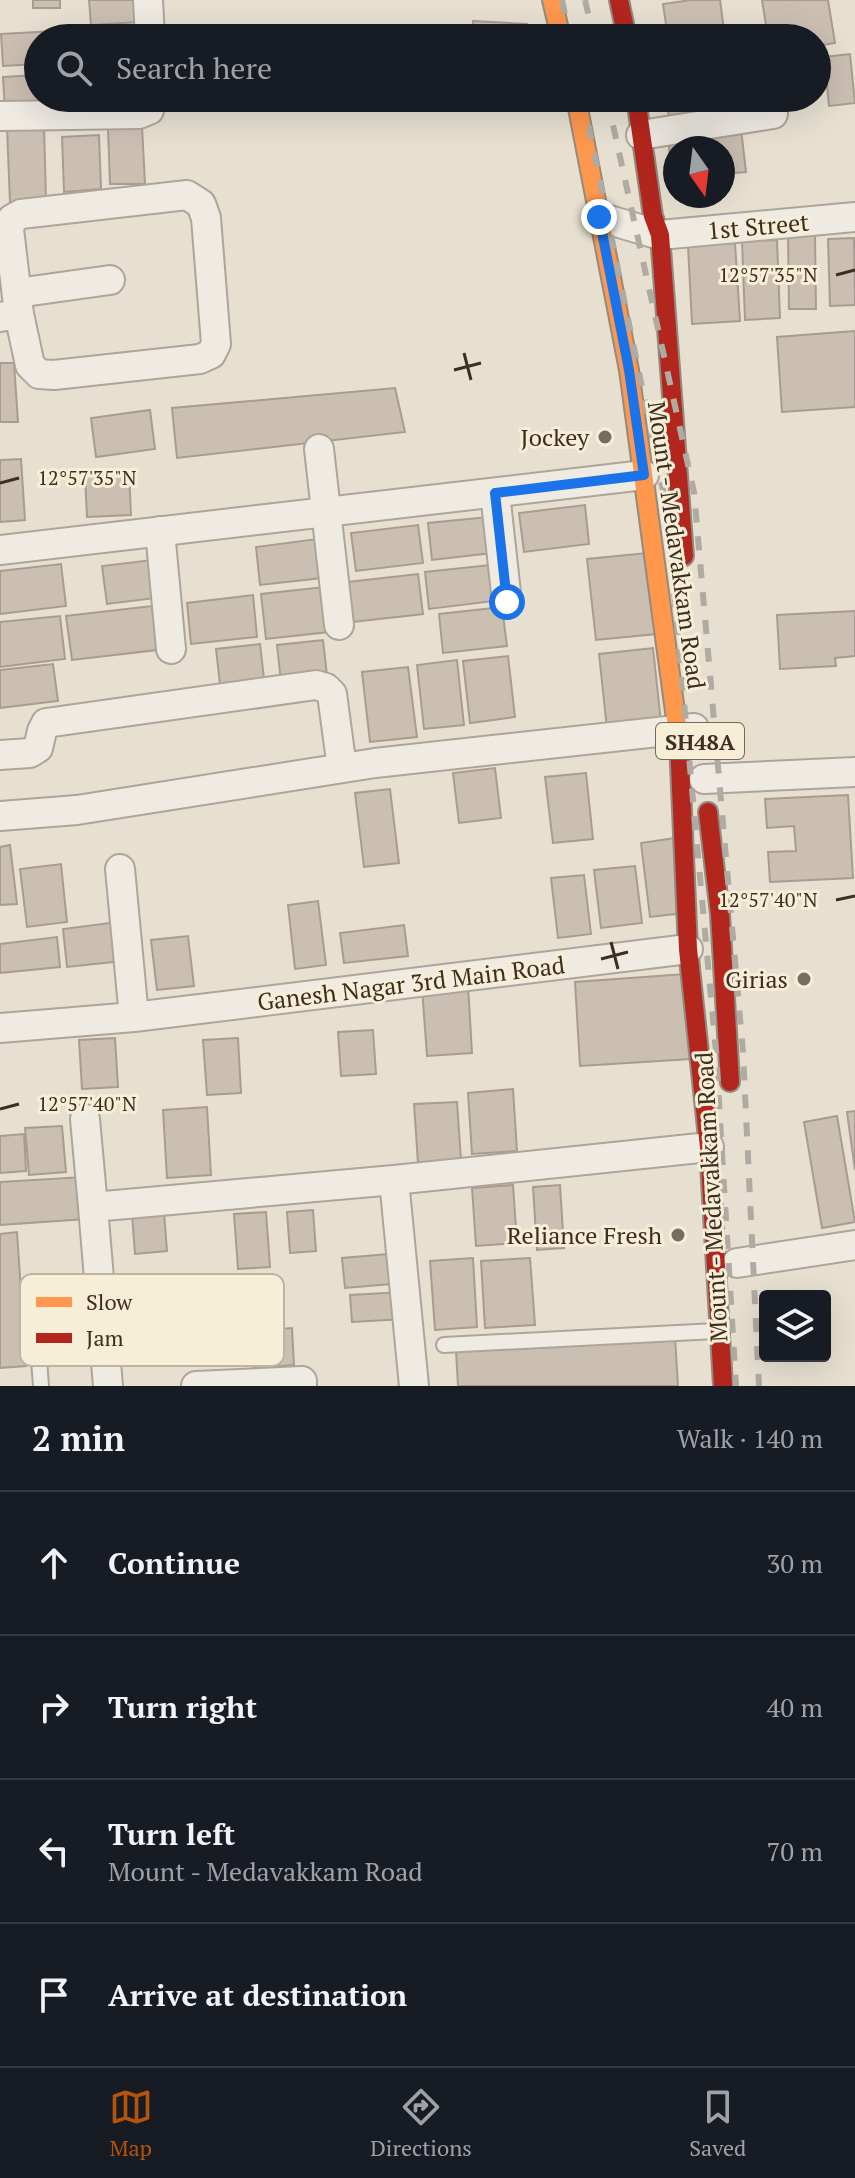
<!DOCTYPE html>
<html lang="en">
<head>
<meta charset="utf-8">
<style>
	body { margin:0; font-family:"PT Serif",serif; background:#242831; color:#f1f3f6 }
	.controls { position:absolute; right:24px; bottom:24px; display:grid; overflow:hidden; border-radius:8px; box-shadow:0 8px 32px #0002 }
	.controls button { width:72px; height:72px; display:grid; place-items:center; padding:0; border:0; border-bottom:2px solid #363941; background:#171b24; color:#f1f3f6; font:40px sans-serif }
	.compass { position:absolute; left:663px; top:136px; width:72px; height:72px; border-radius:50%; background:#171b24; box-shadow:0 8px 32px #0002; rotate:166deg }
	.stop { position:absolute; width:24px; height:24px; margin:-18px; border:6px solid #1a73e8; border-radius:50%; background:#fff }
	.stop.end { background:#1a73e8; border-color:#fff; box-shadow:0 2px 8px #0008 }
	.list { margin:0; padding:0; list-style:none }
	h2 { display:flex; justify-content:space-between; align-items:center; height:104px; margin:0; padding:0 32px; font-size:34px }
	h2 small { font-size:26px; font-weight:400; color:#9ea1a6 }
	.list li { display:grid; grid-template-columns:52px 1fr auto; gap:24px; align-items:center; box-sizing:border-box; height:144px; padding:0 32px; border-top:2px solid #363941 }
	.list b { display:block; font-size:30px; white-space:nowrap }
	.list p { margin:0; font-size:26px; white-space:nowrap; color:#9ea1a6 }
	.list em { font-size:26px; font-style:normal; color:#9ea1a6 }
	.icon { flex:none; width:44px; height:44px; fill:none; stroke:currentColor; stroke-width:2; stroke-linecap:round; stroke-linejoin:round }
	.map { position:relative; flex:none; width:855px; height:1386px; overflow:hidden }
	.search { position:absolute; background:#171b24; box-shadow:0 8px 32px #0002; left:24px; right:24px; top:24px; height:88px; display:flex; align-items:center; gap:20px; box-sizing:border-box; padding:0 28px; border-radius:44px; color:#9ea1a6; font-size:30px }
	.sheet { height:680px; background:#171b24 }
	nav { display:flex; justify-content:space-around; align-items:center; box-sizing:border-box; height:112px; border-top:2px solid #363941; background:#171b24; font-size:22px; color:#9ea1a6 }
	nav a { display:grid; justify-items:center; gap:4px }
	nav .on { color:#b45309 }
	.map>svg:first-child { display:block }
</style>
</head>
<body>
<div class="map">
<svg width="855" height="1386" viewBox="0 0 855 1386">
	<rect width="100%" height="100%" fill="#e7e0d1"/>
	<path fill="#cbbfb2" stroke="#a89c90" stroke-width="2" d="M 33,0 L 60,0 L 60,8 L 33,8 Z
		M 89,0 L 139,0 L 140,22 L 91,25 Z
		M 691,0 L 720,0 L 725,38 L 668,38 L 663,4 Z
		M 762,0 L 828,0 L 835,43 L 817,46 L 817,38 L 768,38 Z
		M 473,21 L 527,24 L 526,38 L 472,38 Z
		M 135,28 L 135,38 L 82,38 L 82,29 Z
		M 55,31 L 55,38 L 38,38 L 38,64 L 3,66 L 1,34 Z
		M 850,54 L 855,103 L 829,106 L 824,57 Z
		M 38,75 L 38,98 L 65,98 L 66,106 L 5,110 L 3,77 Z
		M 666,98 L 728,98 L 731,114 L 670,123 Z
		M 44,125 L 46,200 L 10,203 L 7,127 Z
		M 142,126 L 145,184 L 110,184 L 108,129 Z
		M 741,129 L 746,172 L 723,174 L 723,148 L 675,148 L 675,179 L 672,180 L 668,136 Z
		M 99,135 L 101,189 L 64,192 L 62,137 Z
		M 815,235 L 816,309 L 789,309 L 788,236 Z
		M 854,238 L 855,305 L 830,306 L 828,239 Z
		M 777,240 L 780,318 L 745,320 L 742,241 Z
		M 735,243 L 740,321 L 692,324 L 688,246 Z
		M 855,331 L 855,407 L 782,412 L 777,337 Z
		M 0,363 L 14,363 L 18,422 L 0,422 Z
		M 395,388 L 405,432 L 177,458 L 172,408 Z
		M 150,410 L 155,449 L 96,457 L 91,418 Z
		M 21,459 L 25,520 L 0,522 L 0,460 Z
		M 129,472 L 131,515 L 87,517 L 85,475 Z
		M 585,505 L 589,544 L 524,552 L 519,513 Z
		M 488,517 L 492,553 L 432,560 L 428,523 Z
		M 418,525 L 423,563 L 356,571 L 351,533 Z
		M 317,539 L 322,578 L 260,585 L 256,547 Z
		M 647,553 L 656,634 L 596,640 L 587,559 Z
		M 152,560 L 156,598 L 107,604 L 102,566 Z
		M 61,564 L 66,606 L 0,614 L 0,571 Z
		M 490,565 L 494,601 L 429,609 L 425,572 Z
		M 418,574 L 423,614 L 353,622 L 348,582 Z
		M 324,587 L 329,632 L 266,639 L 261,594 Z
		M 253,595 L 257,637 L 191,644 L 187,603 Z
		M 152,606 L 157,650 L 72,660 L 66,616 Z
		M 502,607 L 507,646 L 443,653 L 439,614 Z
		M 855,611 L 855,656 L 835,658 L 836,666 L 780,669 L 777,615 Z
		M 60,616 L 65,659 L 0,667 L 0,622 Z
		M 323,640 L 327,676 L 281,682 L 277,645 Z
		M 260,644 L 265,687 L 221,693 L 216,649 Z
		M 653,648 L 661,723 L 607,729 L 599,654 Z
		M 508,656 L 515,717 L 470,723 L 463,661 Z
		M 457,660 L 464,725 L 424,729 L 417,665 Z
		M 53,664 L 58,701 L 0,708 L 0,670 Z
		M 408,667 L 417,737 L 370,742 L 362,672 Z
		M 495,768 L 501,818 L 459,823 L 453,773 Z
		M 586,773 L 593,839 L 553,843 L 545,777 Z
		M 390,789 L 399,863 L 364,867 L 355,793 Z
		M 848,795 L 853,878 L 770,882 L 768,852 L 796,851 L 794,826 L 767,828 L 765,799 Z
		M 675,838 L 684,913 L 650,917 L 641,843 Z
		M 10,845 L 17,904 L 0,905 L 0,847 Z
		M 61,864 L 67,922 L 27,927 L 20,869 Z
		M 635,866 L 642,923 L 601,928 L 594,870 Z
		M 584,875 L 591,934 L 558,938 L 551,878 Z
		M 318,901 L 326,965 L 295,969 L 288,905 Z
		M 117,922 L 122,961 L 67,967 L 63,929 Z
		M 404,925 L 408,956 L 344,963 L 340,933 Z
		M 188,936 L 194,986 L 157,990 L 151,940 Z
		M 57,937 L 60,967 L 0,973 L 0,944 Z
		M 685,974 L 691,1059 L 580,1066 L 575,982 Z
		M 468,985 L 472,1053 L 427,1056 L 422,988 Z
		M 373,1030 L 376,1074 L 341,1076 L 338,1032 Z
		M 115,1038 L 118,1087 L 82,1089 L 79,1040 Z
		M 238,1038 L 241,1093 L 207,1095 L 203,1040 Z
		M 513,1089 L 517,1151 L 472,1154 L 468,1093 Z
		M 457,1102 L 461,1160 L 418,1163 L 414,1104 Z
		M 207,1107 L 211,1175 L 167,1178 L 163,1110 Z
		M 855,1111 L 855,1170 L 847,1112 Z
		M 837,1116 L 855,1222 L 822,1228 L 804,1122 Z
		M 62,1126 L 66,1172 L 29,1175 L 25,1128 Z
		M 24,1134 L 26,1171 L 0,1173 L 0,1136 Z
		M 84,1177 L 86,1219 L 0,1225 L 0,1182 Z
		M 513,1185 L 517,1243 L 476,1246 L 472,1188 Z
		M 560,1185 L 564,1248 L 537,1250 L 533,1187 Z
		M 313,1210 L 316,1251 L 290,1253 L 287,1212 Z
		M 164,1212 L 167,1251 L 135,1254 L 132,1214 Z
		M 266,1212 L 270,1267 L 238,1269 L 234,1214 Z
		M 17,1232 L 26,1366 L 0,1368 L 0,1234 Z
		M 388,1254 L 391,1284 L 345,1288 L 342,1258 Z
		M 473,1258 L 477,1327 L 435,1330 L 430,1261 Z
		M 530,1258 L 535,1325 L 485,1328 L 481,1261 Z
		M 403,1292 L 405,1319 L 352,1322 L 350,1295 Z
		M 292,1328 L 294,1365 L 254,1368 L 251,1331 Z
		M 675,1337 L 678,1386 L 458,1386 L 456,1351 Z"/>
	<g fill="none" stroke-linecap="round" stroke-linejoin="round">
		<g stroke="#ada599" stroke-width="18">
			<path id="lane" d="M 444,1345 L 716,1331
				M 41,1386 L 35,1306 L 101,1301"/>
		</g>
		<g stroke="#ada599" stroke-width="32">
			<path id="street" d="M 148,0 L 150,38
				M 1,116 L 139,114 L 149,110 L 152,98
				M 641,135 L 773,114
				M 599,217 L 660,235 L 855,217
				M 17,293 L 110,280
				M 0,317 L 19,314 L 9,229 L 12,219 L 21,214 L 187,195 L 201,204 L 206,218 L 216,344 L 211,354 L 200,359 L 54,375 L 39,374 L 30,365 L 19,314
				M 319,449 L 339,625
				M 495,493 L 507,602
				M 160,531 L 171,649
				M 0,550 L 644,475
				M 0,755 L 30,753 L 38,748 L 42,731 L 46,723 L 316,685 L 326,688 L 332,694 L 342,768
				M 704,779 L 855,772
				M 0,816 L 77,810 L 375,763 L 694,728
				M 120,869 L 134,1017
				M 0,1028 L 134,1017 L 688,949
				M 85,1119 L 93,1207
				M 394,1180 L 414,1386
				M 737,1263 L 855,1245
				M 108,1386 L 93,1207 L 394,1180 L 709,1147
				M 196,1386 L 302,1381 L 302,1386"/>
		</g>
		<g stroke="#928b80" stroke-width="22">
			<path id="slow" d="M 552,0 L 561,38
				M 576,98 L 629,370 L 679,741"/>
		</g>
		<g stroke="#928b80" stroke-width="22">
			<path id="jam" d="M 619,0 L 627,38
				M 636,98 L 653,216 L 660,235 L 684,556
				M 679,741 L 688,949 L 709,1147 L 723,1386
				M 708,812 L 720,914 L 730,1082"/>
		</g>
		<use href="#lane" stroke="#efebe3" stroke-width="14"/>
		<use href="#street" stroke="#efebe3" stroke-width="28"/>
		<use href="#slow" stroke="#ff974d" stroke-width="18"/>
		<use href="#jam" stroke="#b3261e" stroke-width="18"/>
		<path stroke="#afaaa2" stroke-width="6" stroke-dasharray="14 14" stroke-linecap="butt" d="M 562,0 L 570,38
			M 585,0 L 594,38
			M 583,98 L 666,505 L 716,1052 L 736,1386
			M 607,98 L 694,492 L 743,1052 L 759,1386"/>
	</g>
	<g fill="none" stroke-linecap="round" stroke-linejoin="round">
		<path stroke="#1a73e8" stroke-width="10" d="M 507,602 L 495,493 L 644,475 L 629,370 L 599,217"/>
	</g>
	<path fill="none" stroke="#3d2e20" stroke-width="3" d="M 836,275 L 855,270M 464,353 L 471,380M 454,370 L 481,363M 0,483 L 19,478M 836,900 L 855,896M 611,942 L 618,969M 601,959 L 628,952M 0,1109 L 19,1104"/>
	<g fill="#786c5e" stroke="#f7eed8" stroke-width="3">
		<circle cx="605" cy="437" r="8"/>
		<circle cx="804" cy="979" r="8"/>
		<circle cx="678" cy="1235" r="8"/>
	</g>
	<g text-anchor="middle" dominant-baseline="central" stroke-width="6" stroke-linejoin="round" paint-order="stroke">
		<rect fill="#f7eed8" stroke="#756857" stroke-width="2" x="656" y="723" width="88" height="36" rx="6"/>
		<g font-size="22" font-weight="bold" fill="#3d2e20">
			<text x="700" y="741">SH48A</text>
		</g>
		<g font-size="24" fill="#3d2e20" stroke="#f7eed8">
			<text transform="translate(758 226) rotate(-5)">1st Street</text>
			<text transform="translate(677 545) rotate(82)">Mount - Medavakkam Road</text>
			<text transform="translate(411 983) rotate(-7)">Ganesh Nagar 3rd Main Road</text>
			<text transform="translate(711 1197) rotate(-93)">Mount - Medavakkam Road</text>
		</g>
		<g font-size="24" fill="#3d2e20" stroke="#f7eed8" text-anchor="end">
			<text x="589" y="437">Jockey</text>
			<text x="788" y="979">Girias</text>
			<text x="662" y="1235">Reliance Fresh</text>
		</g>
	</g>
	<rect x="20" y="1274" width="264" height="92" rx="12" fill="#f7eed8" stroke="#bfb4a1" stroke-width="2"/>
	<rect x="36" y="1297" width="36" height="10" fill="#ff974d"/>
	<rect x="36" y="1333" width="36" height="10" fill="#b3261e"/>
	<g font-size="22" fill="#3d2e20">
		<text x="86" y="1310">Slow</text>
		<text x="86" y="1346">Jam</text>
	</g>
	<g font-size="20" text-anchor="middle" fill="#3d2e20" stroke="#f7eed8" stroke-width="6" stroke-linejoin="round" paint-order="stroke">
		<text x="768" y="282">12°57'35"N</text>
		<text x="87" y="485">12°57'35"N</text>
		<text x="768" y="907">12°57'40"N</text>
		<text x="87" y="1111">12°57'40"N</text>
	</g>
</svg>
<div class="controls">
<button><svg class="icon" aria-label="layers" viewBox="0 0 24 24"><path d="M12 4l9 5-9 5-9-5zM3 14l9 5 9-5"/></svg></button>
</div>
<svg class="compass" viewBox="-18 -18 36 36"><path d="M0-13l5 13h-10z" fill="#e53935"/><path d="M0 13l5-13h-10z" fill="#9ea1a6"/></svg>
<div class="stop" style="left:507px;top:602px"></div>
<div class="stop end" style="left:599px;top:217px"></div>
<div class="search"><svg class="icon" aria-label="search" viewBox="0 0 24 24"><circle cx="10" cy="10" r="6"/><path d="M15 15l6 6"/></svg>Search here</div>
</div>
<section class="sheet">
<h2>2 min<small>Walk · 140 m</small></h2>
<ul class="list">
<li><svg class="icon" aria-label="ahead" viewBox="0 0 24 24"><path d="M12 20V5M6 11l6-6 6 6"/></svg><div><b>Continue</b></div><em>30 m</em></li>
<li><svg class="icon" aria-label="right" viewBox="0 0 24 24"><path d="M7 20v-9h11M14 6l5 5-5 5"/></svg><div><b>Turn right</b></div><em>40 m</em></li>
<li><svg class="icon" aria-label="left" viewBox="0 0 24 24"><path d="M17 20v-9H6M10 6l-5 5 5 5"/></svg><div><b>Turn left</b><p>Mount - Medavakkam Road</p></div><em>70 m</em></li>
<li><svg class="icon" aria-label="arrive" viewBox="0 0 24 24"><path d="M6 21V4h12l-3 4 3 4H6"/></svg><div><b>Arrive at destination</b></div></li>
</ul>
</section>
<nav>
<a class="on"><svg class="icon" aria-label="map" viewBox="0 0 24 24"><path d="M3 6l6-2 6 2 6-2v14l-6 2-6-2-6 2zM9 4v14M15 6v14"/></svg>Map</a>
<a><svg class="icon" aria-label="directions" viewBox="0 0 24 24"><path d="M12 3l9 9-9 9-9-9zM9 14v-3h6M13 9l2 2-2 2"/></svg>Directions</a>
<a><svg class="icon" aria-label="saved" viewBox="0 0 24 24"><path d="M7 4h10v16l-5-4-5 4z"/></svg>Saved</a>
</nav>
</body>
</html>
